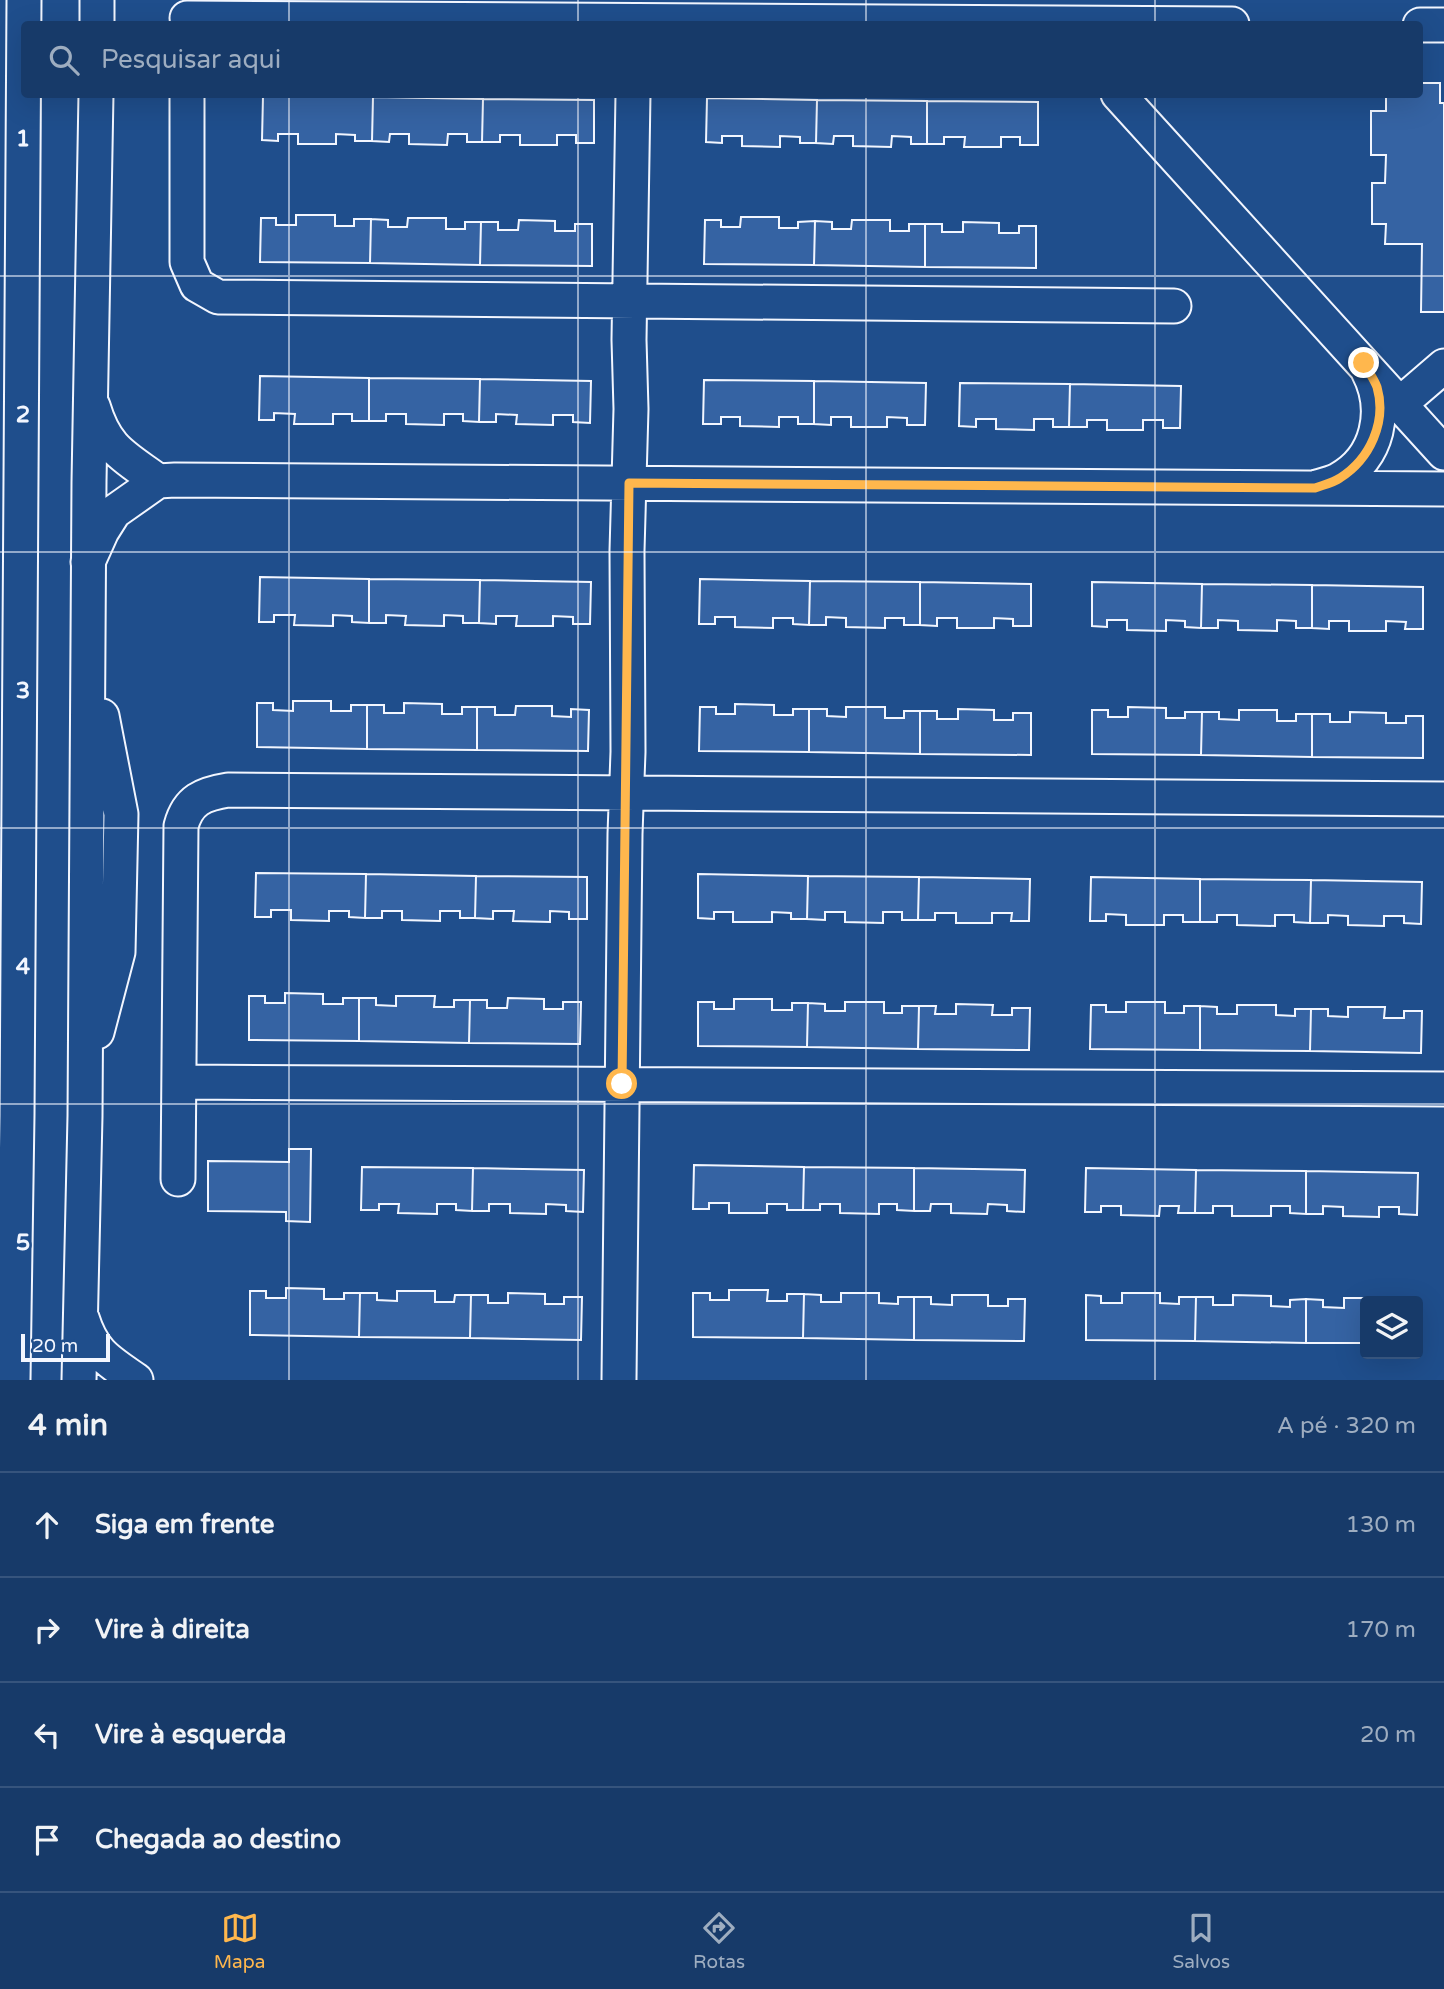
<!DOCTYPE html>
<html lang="pt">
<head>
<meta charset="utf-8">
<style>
	body { margin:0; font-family:"Varela Round",sans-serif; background:#20416f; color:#f1f3f6 }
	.controls { position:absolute; right:21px; bottom:21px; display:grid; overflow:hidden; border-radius:7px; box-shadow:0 7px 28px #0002 }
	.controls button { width:63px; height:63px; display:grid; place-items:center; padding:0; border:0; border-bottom:2px solid #36547d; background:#173a69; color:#f1f3f6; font:35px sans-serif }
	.scale { position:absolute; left:21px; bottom:18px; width:89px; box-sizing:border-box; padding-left:7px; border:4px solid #f2f6ff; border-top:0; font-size:19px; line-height:24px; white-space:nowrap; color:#f2f6ff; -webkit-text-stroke:5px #1f4e8c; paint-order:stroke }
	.stop { position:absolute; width:21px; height:21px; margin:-16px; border:5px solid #ffb74d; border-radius:50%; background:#fff }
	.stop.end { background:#ffb74d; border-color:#fff; box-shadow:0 2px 7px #0008 }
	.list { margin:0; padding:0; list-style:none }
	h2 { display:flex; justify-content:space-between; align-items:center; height:91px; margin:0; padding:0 28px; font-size:30px }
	h2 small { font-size:23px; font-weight:400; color:#9eadc0 }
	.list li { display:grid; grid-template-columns:46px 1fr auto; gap:21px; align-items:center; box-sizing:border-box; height:105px; padding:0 28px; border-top:2px solid #36547d }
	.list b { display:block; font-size:26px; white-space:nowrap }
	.list em { font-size:23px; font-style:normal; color:#9eadc0 }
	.icon { flex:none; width:38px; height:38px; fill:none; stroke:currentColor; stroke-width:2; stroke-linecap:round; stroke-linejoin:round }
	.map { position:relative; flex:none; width:1444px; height:1380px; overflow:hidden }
	.search { position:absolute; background:#173a69; box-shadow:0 7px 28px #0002; left:21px; right:21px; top:21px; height:77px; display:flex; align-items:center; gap:18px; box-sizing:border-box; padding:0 24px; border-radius:7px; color:#9eadc0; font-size:26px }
	.sheet { height:511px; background:#173a69 }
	nav { display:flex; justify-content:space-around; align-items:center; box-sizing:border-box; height:98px; border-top:2px solid #36547d; background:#173a69; font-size:19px; color:#9eadc0 }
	nav a { display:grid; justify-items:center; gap:4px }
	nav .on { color:#ffb74d }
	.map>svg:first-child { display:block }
</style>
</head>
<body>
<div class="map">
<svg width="1444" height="1380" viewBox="0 0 1444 1380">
	<rect width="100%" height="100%" fill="#1f4e8c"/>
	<path fill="#3563a3" stroke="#f2f6ff" stroke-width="2" d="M 1420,83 L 1440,83 L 1440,103 L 1444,103 L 1444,312 L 1421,312 L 1422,244 L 1385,244 L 1386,224 L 1372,224 L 1372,183 L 1385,183 L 1386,155 L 1371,155 L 1371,111 L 1386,111 L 1386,94 L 1420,94 Z
		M 263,96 L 373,97 L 372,141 L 355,141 L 355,135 L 336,134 L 336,144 L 298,144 L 298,134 L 278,134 L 278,141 L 262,140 Z
		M 373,97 L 483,99 L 482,142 L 467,142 L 467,134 L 448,134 L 447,145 L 409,144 L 409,134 L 390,134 L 389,142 L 372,141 Z
		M 707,98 L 817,100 L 816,143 L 800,143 L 800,137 L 780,136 L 780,147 L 742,146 L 742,136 L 722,136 L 722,143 L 706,142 Z
		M 483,99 L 594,100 L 594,143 L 576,143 L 576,135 L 557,135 L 557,145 L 520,145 L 520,135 L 500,135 L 500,142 L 482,142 Z
		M 817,100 L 927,101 L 927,144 L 911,144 L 911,137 L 892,136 L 891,147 L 853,146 L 853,136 L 834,136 L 833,144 L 816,143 Z
		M 927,101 L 1038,102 L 1038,145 L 1020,145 L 1020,137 L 1001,137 L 1001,147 L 964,147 L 965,137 L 944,137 L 944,144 L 927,144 Z
		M 296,215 L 335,215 L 335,226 L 354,226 L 354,219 L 371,219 L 370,263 L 260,262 L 261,218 L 276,218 L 276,225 L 296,225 Z
		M 741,217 L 779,217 L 779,228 L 798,228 L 798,222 L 815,221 L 814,265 L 704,264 L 705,220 L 721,220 L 721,227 L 740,227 Z
		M 408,218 L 446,218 L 446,229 L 465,229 L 465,222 L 481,222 L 480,265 L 370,263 L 371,219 L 388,220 L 388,227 L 407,227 Z
		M 519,220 L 555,221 L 555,231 L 575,231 L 575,224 L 592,224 L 592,266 L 480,265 L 481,222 L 498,222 L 498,230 L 518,230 Z
		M 852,220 L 890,220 L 890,231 L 909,231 L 909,224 L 925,224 L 925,267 L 814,265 L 815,221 L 832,222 L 832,229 L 851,229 Z
		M 963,222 L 999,223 L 999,233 L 1019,233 L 1019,226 L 1036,226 L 1036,268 L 925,267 L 925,224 L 942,224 L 942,232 L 963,232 Z
		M 260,376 L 369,378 L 369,421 L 352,421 L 352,414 L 333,414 L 333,424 L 294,424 L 295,414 L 274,413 L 274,420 L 259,420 Z
		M 369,378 L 480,379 L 479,422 L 463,421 L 463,414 L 444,414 L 444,425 L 406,424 L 406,414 L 386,414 L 386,421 L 369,421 Z
		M 480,379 L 591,381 L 590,423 L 573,422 L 573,415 L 553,415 L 553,425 L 516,424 L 517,415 L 496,414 L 496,422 L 479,422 Z
		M 704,380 L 814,381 L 814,424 L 798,424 L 798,417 L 779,417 L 779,427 L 740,426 L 740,417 L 721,417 L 721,424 L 703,424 Z
		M 814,381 L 926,383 L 925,425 L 907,425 L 907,418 L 887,417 L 887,427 L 851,427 L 851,417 L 831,417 L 831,425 L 814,424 Z
		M 960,383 L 1070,384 L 1069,427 L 1053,427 L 1053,419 L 1034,419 L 1034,430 L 996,429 L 996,419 L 976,419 L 976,427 L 959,426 Z
		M 1070,384 L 1181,386 L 1180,428 L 1163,428 L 1163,420 L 1143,420 L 1143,430 L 1107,430 L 1107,420 L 1087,420 L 1087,427 L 1069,427 Z
		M 260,577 L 369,579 L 369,623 L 352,622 L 352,616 L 333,615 L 333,626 L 294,625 L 295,615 L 274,615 L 274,622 L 259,622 Z
		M 369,579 L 480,580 L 479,623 L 463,623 L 463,616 L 444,615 L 444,626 L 405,625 L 406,616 L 386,615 L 386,623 L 369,623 Z
		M 700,579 L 810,581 L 809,625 L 793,624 L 793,618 L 773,618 L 773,628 L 735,627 L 735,617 L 715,617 L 715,624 L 699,624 Z
		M 480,580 L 591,582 L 590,624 L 573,624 L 573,617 L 553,616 L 553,626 L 516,626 L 517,616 L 496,616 L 496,624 L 479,623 Z
		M 810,581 L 920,582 L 920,625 L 904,625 L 904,618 L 885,618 L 885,628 L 846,627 L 846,618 L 826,617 L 826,625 L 809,625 Z
		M 920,582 L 1031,584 L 1031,626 L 1013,626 L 1013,619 L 994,618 L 994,628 L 957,628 L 957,618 L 937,618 L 937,626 L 920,625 Z
		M 1092,582 L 1202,584 L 1201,628 L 1185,627 L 1185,621 L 1166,620 L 1166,631 L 1127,630 L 1127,620 L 1107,620 L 1107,627 L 1092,626 Z
		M 1202,584 L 1312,585 L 1312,628 L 1296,628 L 1296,621 L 1277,620 L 1277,631 L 1238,630 L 1238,621 L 1218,620 L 1218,628 L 1201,628 Z
		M 1312,585 L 1423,587 L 1423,629 L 1405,629 L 1406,622 L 1386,621 L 1386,631 L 1349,631 L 1349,621 L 1329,621 L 1329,629 L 1312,628 Z
		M 293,701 L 331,701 L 331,711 L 351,711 L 351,705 L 367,705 L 367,749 L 257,747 L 257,703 L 273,703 L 273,710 L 293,711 Z
		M 404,703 L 442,704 L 442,714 L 462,714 L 462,707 L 477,707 L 477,750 L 367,749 L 367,705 L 384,705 L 384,713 L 404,713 Z
		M 735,704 L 774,705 L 774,715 L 793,715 L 793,709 L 809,709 L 809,752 L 699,751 L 700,707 L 716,707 L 716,714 L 735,714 Z
		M 516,706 L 552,706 L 552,716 L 571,717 L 571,709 L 589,710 L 588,751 L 477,750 L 477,707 L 495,707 L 495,715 L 515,715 Z
		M 846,707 L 885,707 L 885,718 L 904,718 L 904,711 L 920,711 L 920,754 L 809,752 L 809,709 L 827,709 L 827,716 L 846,717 Z
		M 1128,707 L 1166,708 L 1166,718 L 1185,718 L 1185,712 L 1202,712 L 1201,755 L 1092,754 L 1092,710 L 1108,710 L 1108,717 L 1128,717 Z
		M 958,709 L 994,710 L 994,720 L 1013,720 L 1013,713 L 1031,713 L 1031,755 L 920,754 L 920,711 L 937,711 L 937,719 L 958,719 Z
		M 1239,710 L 1277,710 L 1277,721 L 1296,721 L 1296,714 L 1312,714 L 1312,757 L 1201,755 L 1202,712 L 1219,712 L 1219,719 L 1239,720 Z
		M 1350,712 L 1386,713 L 1386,723 L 1406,723 L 1406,716 L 1423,716 L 1423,758 L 1312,757 L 1312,714 L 1330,714 L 1330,722 L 1350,722 Z
		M 256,873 L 366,874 L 365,918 L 349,917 L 349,911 L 329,911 L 329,921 L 291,920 L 291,910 L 271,910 L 271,917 L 255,917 Z
		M 366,874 L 476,876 L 475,918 L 460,918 L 460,911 L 440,911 L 440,921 L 402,920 L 402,911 L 382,911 L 382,918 L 365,918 Z
		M 698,874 L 808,876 L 807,919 L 791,919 L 791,913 L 772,912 L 772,922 L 733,922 L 733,912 L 714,912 L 714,919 L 698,918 Z
		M 476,876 L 587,877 L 587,919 L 569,919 L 569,912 L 550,911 L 550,922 L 513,921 L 514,911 L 493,911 L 493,919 L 475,918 Z
		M 808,876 L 919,877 L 918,920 L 902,920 L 902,912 L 883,912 L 883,923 L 845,922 L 845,912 L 825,912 L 825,920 L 807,919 Z
		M 919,877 L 1030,879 L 1029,921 L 1011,921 L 1012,913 L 992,913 L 992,923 L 956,923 L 956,913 L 935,913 L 935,920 L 918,920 Z
		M 1091,877 L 1200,879 L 1200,922 L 1183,922 L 1183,915 L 1164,915 L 1164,925 L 1126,925 L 1126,915 L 1106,914 L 1106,921 L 1090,921 Z
		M 1200,879 L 1311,880 L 1310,923 L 1294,922 L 1294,915 L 1275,915 L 1275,926 L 1237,925 L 1237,915 L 1217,915 L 1217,922 L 1200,922 Z
		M 1311,880 L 1422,882 L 1421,924 L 1404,923 L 1404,916 L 1384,916 L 1384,926 L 1348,925 L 1348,916 L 1328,915 L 1328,923 L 1310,923 Z
		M 285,993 L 323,994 L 323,1004 L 343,1004 L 343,998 L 359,998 L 359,1041 L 249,1040 L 249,996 L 265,996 L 265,1003 L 285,1003 Z
		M 396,996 L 435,996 L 434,1007 L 454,1007 L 454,1000 L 470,1000 L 469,1043 L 359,1041 L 359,998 L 376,998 L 376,1005 L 396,1006 Z
		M 508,998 L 544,999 L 544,1009 L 563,1009 L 563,1002 L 581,1002 L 580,1044 L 469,1043 L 470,1000 L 487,1000 L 487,1008 L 507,1008 Z
		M 734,999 L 772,999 L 772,1010 L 792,1010 L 792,1003 L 808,1003 L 807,1047 L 698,1046 L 698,1002 L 714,1002 L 714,1009 L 734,1009 Z
		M 845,1002 L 884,1002 L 884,1013 L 902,1013 L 902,1006 L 919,1006 L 918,1049 L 807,1047 L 808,1003 L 825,1004 L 825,1011 L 845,1011 Z
		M 1126,1002 L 1165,1002 L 1165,1013 L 1184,1013 L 1184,1006 L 1200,1006 L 1200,1050 L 1090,1049 L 1091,1005 L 1106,1005 L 1106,1012 L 1126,1012 Z
		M 956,1004 L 993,1005 L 992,1015 L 1012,1015 L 1012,1008 L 1030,1008 L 1029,1050 L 918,1049 L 919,1006 L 936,1006 L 935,1014 L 956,1014 Z
		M 1237,1005 L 1276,1005 L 1276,1015 L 1295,1016 L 1295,1009 L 1311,1009 L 1310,1051 L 1200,1050 L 1200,1006 L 1217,1007 L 1217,1014 L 1237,1014 Z
		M 1348,1007 L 1385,1007 L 1384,1018 L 1404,1018 L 1404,1011 L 1422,1011 L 1421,1053 L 1310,1051 L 1311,1009 L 1328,1009 L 1328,1016 L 1348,1017 Z
		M 289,1149 L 311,1149 L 310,1222 L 286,1221 L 286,1212 L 208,1211 L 208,1161 L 289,1162 Z
		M 694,1165 L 804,1167 L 803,1210 L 787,1210 L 787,1204 L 767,1204 L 767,1213 L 729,1213 L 729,1203 L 709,1203 L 709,1209 L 693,1209 Z
		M 362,1167 L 473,1168 L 472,1211 L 456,1210 L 456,1204 L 437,1204 L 437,1214 L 398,1213 L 399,1204 L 379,1204 L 379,1210 L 361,1210 Z
		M 804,1167 L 914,1168 L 914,1211 L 897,1210 L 897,1204 L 879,1204 L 879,1214 L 840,1213 L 840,1204 L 820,1204 L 820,1210 L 803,1210 Z
		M 473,1168 L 584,1170 L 583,1212 L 566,1211 L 566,1205 L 546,1204 L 546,1214 L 510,1213 L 510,1204 L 489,1204 L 489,1211 L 472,1211 Z
		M 914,1168 L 1025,1170 L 1024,1212 L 1007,1211 L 1007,1205 L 988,1204 L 987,1214 L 951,1213 L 951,1204 L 931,1204 L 930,1211 L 914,1211 Z
		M 1086,1168 L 1196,1170 L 1195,1213 L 1178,1213 L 1179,1206 L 1160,1206 L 1159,1216 L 1121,1215 L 1121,1206 L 1101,1206 L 1101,1212 L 1085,1212 Z
		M 1196,1170 L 1306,1171 L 1306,1214 L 1290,1213 L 1290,1206 L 1271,1206 L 1271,1216 L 1232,1216 L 1232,1206 L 1213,1206 L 1213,1213 L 1195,1213 Z
		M 1306,1171 L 1418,1173 L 1417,1215 L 1399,1214 L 1399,1207 L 1379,1207 L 1379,1217 L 1343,1216 L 1343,1207 L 1323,1206 L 1323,1214 L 1306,1214 Z
		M 286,1288 L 324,1289 L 324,1299 L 344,1299 L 344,1293 L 360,1293 L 359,1337 L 250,1335 L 250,1291 L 266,1291 L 266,1298 L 286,1298 Z
		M 729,1290 L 768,1290 L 767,1301 L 787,1301 L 787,1294 L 804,1294 L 803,1338 L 693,1337 L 693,1293 L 710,1293 L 710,1300 L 729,1300 Z
		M 397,1291 L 435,1291 L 435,1302 L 454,1302 L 455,1295 L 471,1295 L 470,1338 L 359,1337 L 360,1293 L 377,1293 L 377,1300 L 397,1301 Z
		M 508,1293 L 545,1294 L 545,1304 L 564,1304 L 564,1297 L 582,1297 L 581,1340 L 470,1338 L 471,1295 L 488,1295 L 488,1303 L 508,1303 Z
		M 841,1293 L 879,1293 L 879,1303 L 898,1304 L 898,1297 L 914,1297 L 914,1340 L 803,1338 L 804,1294 L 821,1295 L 821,1302 L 841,1302 Z
		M 1122,1293 L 1160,1293 L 1160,1303 L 1179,1304 L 1179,1297 L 1196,1297 L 1195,1341 L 1086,1340 L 1086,1295 L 1101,1296 L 1101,1303 L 1122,1303 Z
		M 952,1295 L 988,1295 L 988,1306 L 1008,1306 L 1008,1299 L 1025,1299 L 1024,1341 L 914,1340 L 914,1297 L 931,1297 L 931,1304 L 952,1305 Z
		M 1233,1295 L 1271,1296 L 1271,1306 L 1290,1307 L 1290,1300 L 1306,1299 L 1306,1343 L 1195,1341 L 1196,1297 L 1213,1297 L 1213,1305 L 1233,1305 Z
		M 1344,1298 L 1380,1298 L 1380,1301 L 1365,1301 L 1365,1343 L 1306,1343 L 1306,1299 L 1323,1300 L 1323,1307 L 1344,1308 Z"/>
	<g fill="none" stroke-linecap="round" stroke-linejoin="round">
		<g stroke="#f2f6ff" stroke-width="37">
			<path id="minor" d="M 187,18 L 1232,24
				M 97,24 L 97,0
				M 1420,25 L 1444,25
				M 187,94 L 187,262 L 197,285 L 218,297 L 1174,306
				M 1118,94 L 1444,453
				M 1401,403 L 1444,366
				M 93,406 C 106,450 124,456 158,481
				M 1317,487 C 1324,485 1332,483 1338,480 C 1379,458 1388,409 1368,371
				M 88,562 L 102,531 L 114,512 L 158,481 L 175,480 L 1444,489
				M 97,1032 L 118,952 L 121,814 L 102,716
				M 179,1082 L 1444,1089
				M 178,1179 L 181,826 C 188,800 203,794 228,790 L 1444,799
				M 82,1318 C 93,1353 107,1360 136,1380
				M 13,1380 L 17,1115 L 24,0
				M 79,1380 L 85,1116 L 89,482 L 96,94
				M 619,1380 L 625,834 L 628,752 L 627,551 L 631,409 L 629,340 L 633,94"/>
		</g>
		<use href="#minor" stroke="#1f4e8c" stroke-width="33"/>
	</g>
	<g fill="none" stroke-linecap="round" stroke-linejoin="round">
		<path stroke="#ffb74d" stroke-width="9" d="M 622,1084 L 629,483 L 1315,488 C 1323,485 1333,483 1340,478 C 1370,459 1387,422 1377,387 C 1374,379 1368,371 1364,363"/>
	</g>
	<path fill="none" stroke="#f2f6ff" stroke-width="2" stroke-opacity="0.55" d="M 289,0 L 289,24M 578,0 L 578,24M 866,0 L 866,24M 1155,0 L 1155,24M 289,94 L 289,1380M 578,94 L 578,1380M 866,94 L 866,1380M 1155,94 L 1155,1380M 0,276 L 1444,276M 0,552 L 1444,552M 0,828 L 1444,828M 0,1104 L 1444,1104"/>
	<g font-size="23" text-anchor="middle" font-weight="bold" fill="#f2f6ff" stroke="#1f4e8c" stroke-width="5" stroke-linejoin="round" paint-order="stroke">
		<text x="23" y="146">1</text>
		<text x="23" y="422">2</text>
		<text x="23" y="698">3</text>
		<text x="23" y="974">4</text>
		<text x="23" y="1250">5</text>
	</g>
</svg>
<div class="controls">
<button><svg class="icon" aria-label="layers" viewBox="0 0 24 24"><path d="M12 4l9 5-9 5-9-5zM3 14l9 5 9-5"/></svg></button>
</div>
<div class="scale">20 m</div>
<div class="stop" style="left:622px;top:1084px"></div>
<div class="stop end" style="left:1364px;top:363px"></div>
<div class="search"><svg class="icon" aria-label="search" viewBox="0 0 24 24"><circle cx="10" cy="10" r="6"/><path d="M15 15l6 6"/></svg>Pesquisar aqui</div>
</div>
<section class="sheet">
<h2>4 min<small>A pé · 320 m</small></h2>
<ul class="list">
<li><svg class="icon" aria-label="ahead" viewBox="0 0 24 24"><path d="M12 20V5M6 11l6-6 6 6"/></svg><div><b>Siga em frente</b></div><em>130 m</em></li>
<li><svg class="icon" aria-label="right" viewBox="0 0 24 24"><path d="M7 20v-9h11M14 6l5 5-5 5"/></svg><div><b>Vire à direita</b></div><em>170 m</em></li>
<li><svg class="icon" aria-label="left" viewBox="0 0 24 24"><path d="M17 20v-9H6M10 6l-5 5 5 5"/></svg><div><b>Vire à esquerda</b></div><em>20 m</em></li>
<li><svg class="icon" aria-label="arrive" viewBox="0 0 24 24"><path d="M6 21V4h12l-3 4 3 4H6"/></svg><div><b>Chegada ao destino</b></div></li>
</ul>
</section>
<nav>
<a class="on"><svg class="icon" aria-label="map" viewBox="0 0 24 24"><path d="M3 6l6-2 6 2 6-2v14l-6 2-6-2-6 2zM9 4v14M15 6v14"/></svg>Mapa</a>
<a><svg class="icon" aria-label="directions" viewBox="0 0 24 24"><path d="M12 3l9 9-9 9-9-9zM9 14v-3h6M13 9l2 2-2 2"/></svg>Rotas</a>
<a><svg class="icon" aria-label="saved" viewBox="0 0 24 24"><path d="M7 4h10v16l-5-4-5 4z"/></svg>Salvos</a>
</nav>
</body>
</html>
